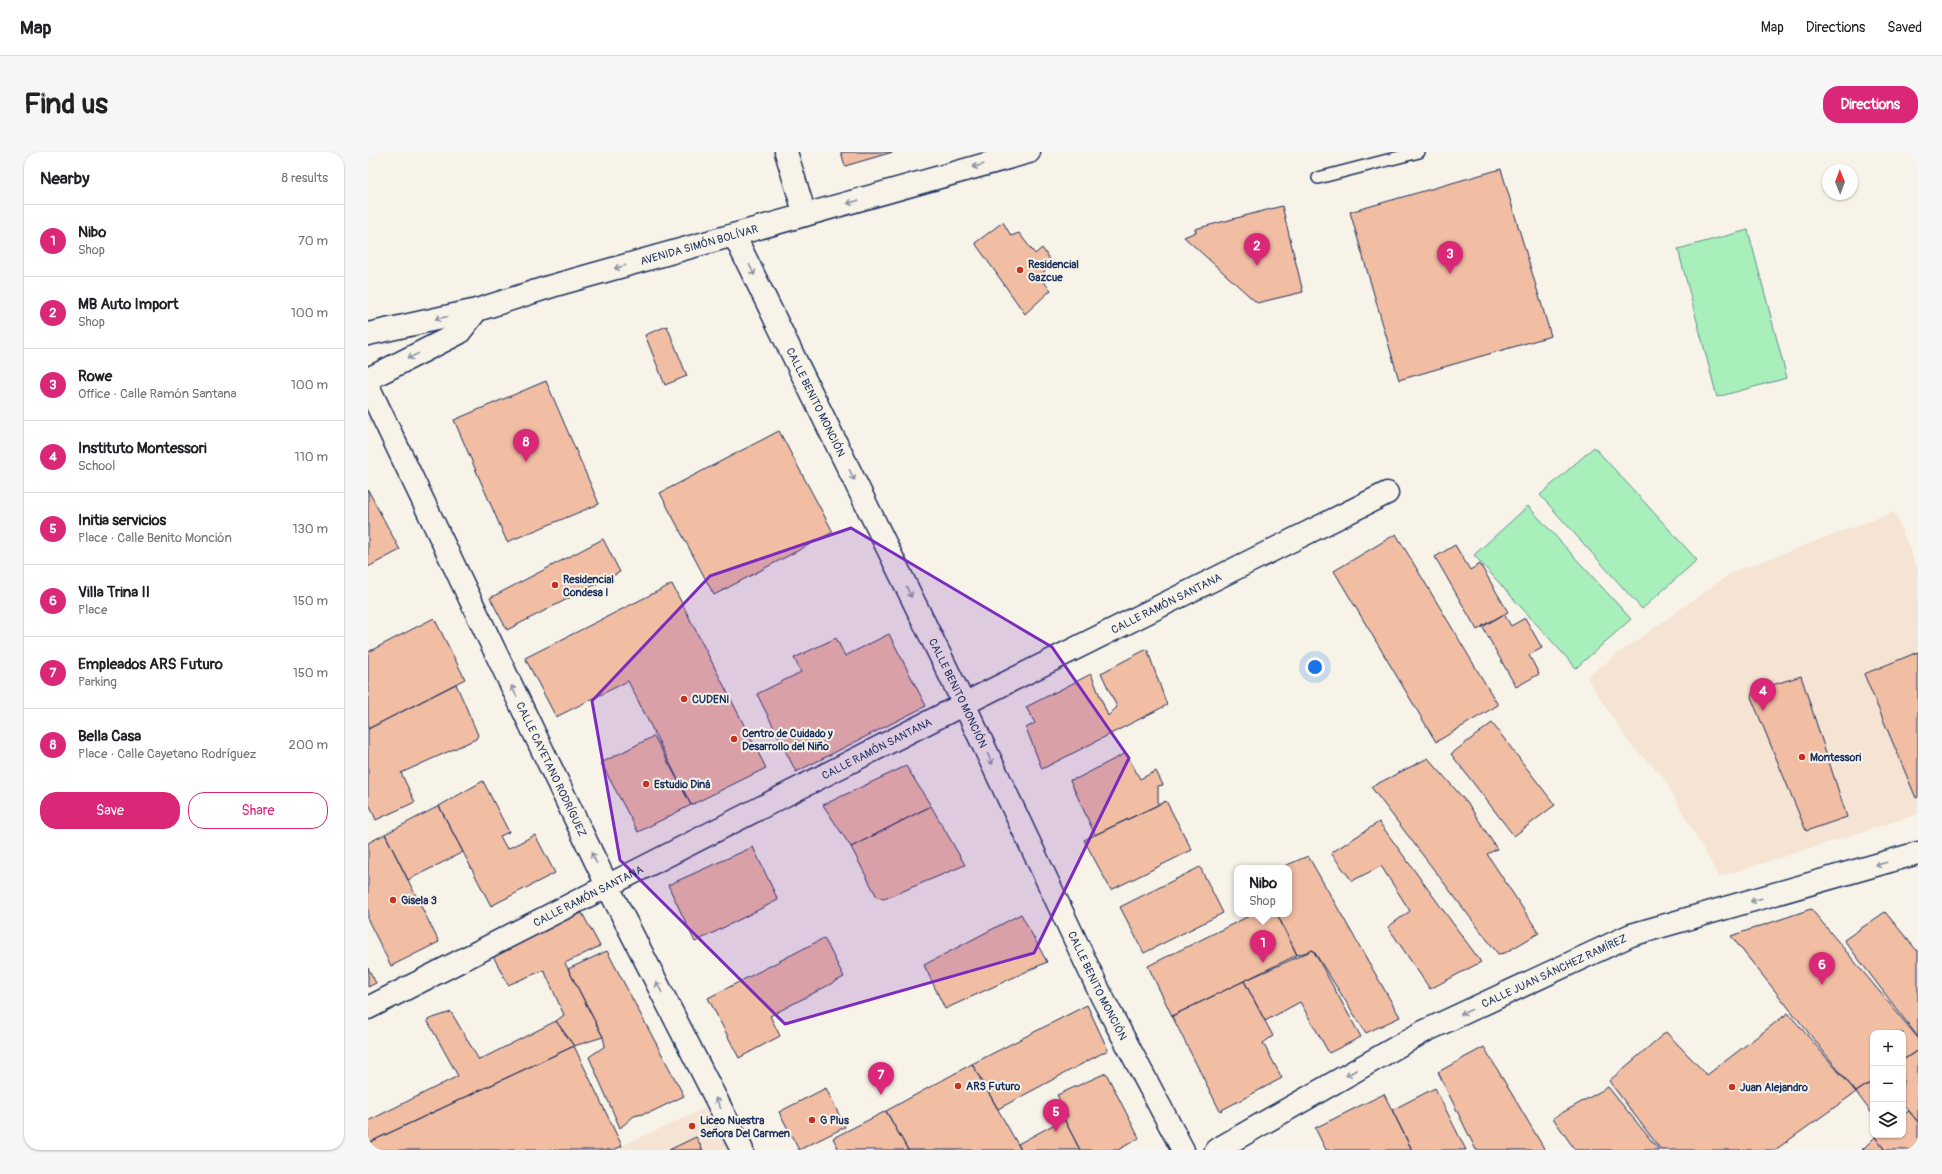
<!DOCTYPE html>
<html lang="en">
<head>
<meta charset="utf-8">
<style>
	body { margin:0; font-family:Pangolin,sans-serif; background:#f6f6f6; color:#202124 }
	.controls { position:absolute; right:12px; bottom:12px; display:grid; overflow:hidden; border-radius:8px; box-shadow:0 1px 3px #0004 }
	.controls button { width:36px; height:36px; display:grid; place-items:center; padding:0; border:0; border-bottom:1px solid #e0e0e0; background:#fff; color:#202124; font:20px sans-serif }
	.compass { position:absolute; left:1454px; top:12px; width:36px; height:36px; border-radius:50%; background:#fff; box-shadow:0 1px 3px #0004; rotate:359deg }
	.you { position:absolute; left:947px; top:515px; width:14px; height:14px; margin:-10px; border:3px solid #fff; border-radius:50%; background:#1a73e8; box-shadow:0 0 0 6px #1a73e833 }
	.badge { display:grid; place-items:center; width:26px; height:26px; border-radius:50%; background:#db2777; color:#fff; font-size:13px; font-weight:700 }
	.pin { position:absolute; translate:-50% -33px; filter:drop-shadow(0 1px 2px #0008) }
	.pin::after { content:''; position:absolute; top:21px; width:14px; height:12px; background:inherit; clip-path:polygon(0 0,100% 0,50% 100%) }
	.popup { position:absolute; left:866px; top:713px; width:58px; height:52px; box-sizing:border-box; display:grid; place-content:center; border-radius:8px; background:#fff; filter:drop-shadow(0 1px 3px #0005); font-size:13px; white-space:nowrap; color:#757577 }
	.popup b { font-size:15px; color:#202124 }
	.popup::after { content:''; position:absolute; left:50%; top:100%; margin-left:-8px; border:8px solid transparent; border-top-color:#fff }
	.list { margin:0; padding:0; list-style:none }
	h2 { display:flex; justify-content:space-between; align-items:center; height:52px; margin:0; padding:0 16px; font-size:17px }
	h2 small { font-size:13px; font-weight:400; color:#757577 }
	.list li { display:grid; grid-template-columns:26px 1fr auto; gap:12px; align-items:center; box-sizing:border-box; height:72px; padding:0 16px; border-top:1px solid #e0e0e0 }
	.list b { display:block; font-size:15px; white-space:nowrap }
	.list p { margin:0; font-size:13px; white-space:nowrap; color:#757577 }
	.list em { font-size:13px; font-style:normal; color:#757577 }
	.actions { display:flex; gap:8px; padding:12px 16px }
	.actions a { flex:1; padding:9px 0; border:1px solid #db2777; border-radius:16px; text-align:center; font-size:14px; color:#db2777 }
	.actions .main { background:#db2777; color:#fff }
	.icon { flex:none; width:22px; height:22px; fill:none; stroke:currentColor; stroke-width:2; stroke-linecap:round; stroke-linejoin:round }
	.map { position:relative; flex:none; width:1550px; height:998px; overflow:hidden; border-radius:16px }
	header { display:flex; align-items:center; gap:24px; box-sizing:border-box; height:56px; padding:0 20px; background:#fff; border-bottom:1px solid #e0e0e0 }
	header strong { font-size:19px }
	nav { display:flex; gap:22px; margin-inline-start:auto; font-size:14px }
	.intro { display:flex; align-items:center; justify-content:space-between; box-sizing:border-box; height:96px; padding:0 24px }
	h1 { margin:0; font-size:28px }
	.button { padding:10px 18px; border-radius:16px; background:#db2777; color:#fff; font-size:14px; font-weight:700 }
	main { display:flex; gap:24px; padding:0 24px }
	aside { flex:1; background:#fff; border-radius:16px; box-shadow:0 1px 3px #0004 }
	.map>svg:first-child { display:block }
</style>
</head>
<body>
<header>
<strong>Map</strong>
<nav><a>Map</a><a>Directions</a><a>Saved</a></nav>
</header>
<div class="intro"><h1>Find us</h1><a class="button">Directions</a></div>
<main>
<aside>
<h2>Nearby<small>8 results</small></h2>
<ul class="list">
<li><span class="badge">1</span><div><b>Nibo</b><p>Shop</p></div><em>70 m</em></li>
<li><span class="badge">2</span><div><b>MB Auto Import</b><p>Shop</p></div><em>100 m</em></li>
<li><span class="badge">3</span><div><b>Rowe</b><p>Office · Calle Ramón Santana</p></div><em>100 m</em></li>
<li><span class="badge">4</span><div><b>Instituto Montessori</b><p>School</p></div><em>110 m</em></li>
<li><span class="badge">5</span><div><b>Initia servicios</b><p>Place · Calle Benito Monción</p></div><em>130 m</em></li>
<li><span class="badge">6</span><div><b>Villa Trina II</b><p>Place</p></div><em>150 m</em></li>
<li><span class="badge">7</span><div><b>Empleados ARS Futuro</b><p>Parking</p></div><em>150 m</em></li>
<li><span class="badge">8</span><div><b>Bella Casa</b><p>Place · Calle Cayetano Rodríguez</p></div><em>200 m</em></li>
</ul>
<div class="actions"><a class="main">Save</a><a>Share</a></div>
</aside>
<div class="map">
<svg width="1550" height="998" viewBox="0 0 1550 998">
	<rect width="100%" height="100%" fill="#f7f3e8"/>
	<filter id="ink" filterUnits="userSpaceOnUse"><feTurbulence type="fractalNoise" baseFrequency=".025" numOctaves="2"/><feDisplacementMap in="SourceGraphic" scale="8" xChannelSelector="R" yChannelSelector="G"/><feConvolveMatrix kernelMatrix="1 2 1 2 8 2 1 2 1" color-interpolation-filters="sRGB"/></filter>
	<g filter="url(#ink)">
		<path fill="#f5e3d3" d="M 1526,360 L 1550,418 L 1550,662 L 1351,725 L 1294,623 L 1263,593 L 1218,525 L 1363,421 Z
			M 340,955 L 362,998 L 245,998 Z"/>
		<path fill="#a8efbc" stroke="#628f8d" d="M 1380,78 L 1419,226 L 1349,245 L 1310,97 Z
			M 1226,295 L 1329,408 L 1274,457 L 1172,343 Z
			M 1160,354 L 1263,467 L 1208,516 L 1106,403 Z"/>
		<path fill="#f1bda3" stroke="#1b2f5e" d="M 473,0 L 525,0 L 477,14 Z
			M 1133,17 L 1183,184 L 1031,228 L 982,60 Z
			M 914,54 L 935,140 L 889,151 L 816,85 L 828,80 L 827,77 Z
			M 635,70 L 643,84 L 651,81 L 667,102 L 674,96 L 683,109 L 672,126 L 683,138 L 657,162 L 607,91 Z
			M 299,174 L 319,224 L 297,233 L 277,183 Z
			M 178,229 L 231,352 L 139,390 L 86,268 Z
			M 411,279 L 465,380 L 346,443 L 292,341 Z
			M 0,338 L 32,398 L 0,415 Z
			M 1028,382 L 1130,553 L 1068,590 L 966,419 Z
			M 235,387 L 252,420 L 139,478 L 122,446 Z
			M 1087,393 L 1102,418 L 1112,412 L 1140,460 L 1109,478 L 1067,405 Z
			M 304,432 L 398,616 L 323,653 L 260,529 L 188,565 L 157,506 Z
			M 1136,462 L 1143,474 L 1157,466 L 1174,496 L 1161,503 L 1171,522 L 1148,535 L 1114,474 Z
			M 66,466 L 97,527 L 0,577 L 0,500 Z
			M 521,482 L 558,554 L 428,620 L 389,542 L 433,520 L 426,506 L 468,486 L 477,504 Z
			M 779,497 L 799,553 L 674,617 L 658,576 L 667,571 L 658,555 L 723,522 L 740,564 L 749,555 L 733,521 Z
			M 1550,500 L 1550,645 L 1548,646 L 1496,522 Z
			M 1433,524 L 1479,665 L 1438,679 L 1383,545 L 1385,539 Z
			M 88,532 L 110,583 L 108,587 L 33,621 L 47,650 L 8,668 L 0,649 L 0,577 Z
			M 1124,571 L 1187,653 L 1146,684 L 1083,602 Z
			M 286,584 L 323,653 L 270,680 L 233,611 Z
			M 758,601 L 772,627 L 788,619 L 795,633 L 790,634 L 790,653 L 727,683 L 702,628 L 710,626 Z
			M 1060,606 L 1101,653 L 1129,697 L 1119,702 L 1171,781 L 1137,801 L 1130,802 L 1003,635 Z
			M 538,614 L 563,654 L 483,695 L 455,653 Z
			M 115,629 L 141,680 L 132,684 L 139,697 L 167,683 L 187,721 L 123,754 L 71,654 Z
			M 798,649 L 824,698 L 743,738 L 716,688 Z
			M 71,654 L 95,700 L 40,728 L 17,682 Z
			M 563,654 L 597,713 L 516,747 L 509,745 L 483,695 Z
			M 1011,670 L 1113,810 L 1062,837 L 1020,775 L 1042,759 L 1013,714 L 984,729 L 963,701 Z
			M 17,682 L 71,790 L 23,814 L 0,768 L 0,691 Z
			M 385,695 L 410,748 L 327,790 L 300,733 Z
			M 940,704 L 1032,865 L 998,881 L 945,798 L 929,803 L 909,762 L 921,762 L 921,716 L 912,716 Z
			M 832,715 L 855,761 L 776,801 L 752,755 Z
			M 1443,757 L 1550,886 L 1550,898 L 1535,908 L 1535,881 L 1505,881 L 1505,929 L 1488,940 L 1363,784 Z
			M 1517,760 L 1550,800 L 1550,885 L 1476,788 Z
			M 214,761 L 232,794 L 197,811 L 235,885 L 206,894 L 188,869 L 196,863 L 176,818 L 140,833 L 123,800 Z
			M 653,762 L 679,810 L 577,857 L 556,813 Z
			M 885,762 L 909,762 L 929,803 L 804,864 L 780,814 Z
			M 456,786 L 476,825 L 402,864 L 412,884 L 371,906 L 340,846 Z
			M 945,798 L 993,885 L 961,901 L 932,850 L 897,869 L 876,829 Z
			M 239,799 L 316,944 L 283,960 L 266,964 L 252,976 L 221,905 L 237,894 L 235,885 L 200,817 Z
			M 0,816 L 8,831 L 0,835 Z
			M 876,829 L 905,884 L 895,891 L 914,926 L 852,959 L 804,864 Z
			M 719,853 L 740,898 L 630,957 L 604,912 Z
			M 83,860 L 111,908 L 188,869 L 206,894 L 0,991 L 0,969 L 90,924 L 59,868 Z
			M 1420,861 L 1488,940 L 1407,998 L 1293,998 L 1241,929 L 1298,880 L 1339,923 Z
			M 206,894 L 254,994 L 245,998 L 0,998 L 0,991 Z
			M 1116,895 L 1177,998 L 1108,998 L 1070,920 Z
			M 1550,898 L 1550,970 L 1535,952 L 1535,908 Z
			M 604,912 L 653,998 L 540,998 L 518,959 Z
			M 738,921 L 771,986 L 750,998 L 712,998 L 696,967 L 700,964 L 689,943 Z
			M 1505,929 L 1505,963 L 1488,940 Z
			M 1240,935 L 1291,998 L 1207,998 L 1185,966 Z
			M 458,936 L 477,975 L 431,998 L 411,960 Z
			M 1067,936 L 1098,998 L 1044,998 L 1024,958 Z
			M 1016,942 L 1044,998 L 958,998 L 947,976 Z
			M 518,959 L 540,998 L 471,998 L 465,986 Z
			M 1541,959 L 1550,970 L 1550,998 L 1517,998 L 1507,985 L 1509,983 L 1535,983 L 1535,963 Z
			M 696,967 L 712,998 L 653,998 L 650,992 Z
			M 328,985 L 335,998 L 301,998 Z
			M 1507,985 L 1517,998 L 1494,998 Z"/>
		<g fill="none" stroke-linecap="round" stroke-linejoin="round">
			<g stroke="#1b2f5e" stroke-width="14">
				<path id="service" d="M 950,26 L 1051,0"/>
			</g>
			<g stroke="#1b2f5e" stroke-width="25">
				<g id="minor">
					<path d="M 418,0 L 437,63"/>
					<path id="s1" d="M 366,83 L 596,552 L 734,845 L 815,998"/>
					<path id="s2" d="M 0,234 L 239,733 L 374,998"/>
					<path id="s3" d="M 0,856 L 596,552 L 1019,341"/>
					<path id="s4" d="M 848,998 L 1055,880 L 1263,783 L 1550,701"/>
				</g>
			</g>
			<g stroke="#1b2f5e" stroke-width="25">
				<g id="secondary">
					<path id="s5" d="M 0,182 L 109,158 L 184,134 L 661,0"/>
					<path d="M 0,227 L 91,181 L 109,158"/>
				</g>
			</g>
			<use href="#service" stroke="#f7f3e8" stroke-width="11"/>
			<use href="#minor" stroke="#f7f3e8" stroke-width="22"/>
			<use href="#secondary" stroke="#f7f3e8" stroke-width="22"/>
		</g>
		<defs><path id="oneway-shaft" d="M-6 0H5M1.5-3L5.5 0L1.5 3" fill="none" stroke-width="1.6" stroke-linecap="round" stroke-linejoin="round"/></defs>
		<g stroke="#8991a3">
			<use href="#oneway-shaft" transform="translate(610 14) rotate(164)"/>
			<use href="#oneway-shaft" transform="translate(485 50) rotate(164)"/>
			<use href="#oneway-shaft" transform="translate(252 115) rotate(164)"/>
			<use href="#oneway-shaft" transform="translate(384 118) rotate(64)"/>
			<use href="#oneway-shaft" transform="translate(73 166) rotate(168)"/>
			<use href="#oneway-shaft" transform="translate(45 204) rotate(154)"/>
			<use href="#oneway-shaft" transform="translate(484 323) rotate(64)"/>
			<use href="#oneway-shaft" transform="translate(541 440) rotate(64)"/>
			<use href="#oneway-shaft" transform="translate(146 539) rotate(-116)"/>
			<use href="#oneway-shaft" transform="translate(622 607) rotate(65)"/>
			<use href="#oneway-shaft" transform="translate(226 706) rotate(-116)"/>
			<use href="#oneway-shaft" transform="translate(1513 712) rotate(164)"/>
			<use href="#oneway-shaft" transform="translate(1388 748) rotate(164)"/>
			<use href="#oneway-shaft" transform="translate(291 835) rotate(-117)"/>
			<use href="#oneway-shaft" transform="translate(1098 860) rotate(155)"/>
			<use href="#oneway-shaft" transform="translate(983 921) rotate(150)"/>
			<use href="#oneway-shaft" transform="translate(350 951) rotate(-117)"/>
		</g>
	</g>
	<path fill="#7b2cbf" fill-opacity="0.2" stroke="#7b2cbf" stroke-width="3" stroke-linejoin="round" d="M 483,376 L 684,495 L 761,606 L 666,801 L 417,872 L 252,708 L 224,549 L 342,424 Z"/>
	<g fill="#c8321e" stroke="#f7f3e8" stroke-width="1.5">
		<circle cx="652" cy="118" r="4"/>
		<circle cx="187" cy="433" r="4"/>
		<circle cx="316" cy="547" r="4"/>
		<circle cx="366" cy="587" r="4"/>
		<circle cx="1434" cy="605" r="4"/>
		<circle cx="278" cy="632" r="4"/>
		<circle cx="25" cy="748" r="4"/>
		<circle cx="590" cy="934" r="4"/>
		<circle cx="1364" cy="935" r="4"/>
		<circle cx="444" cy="968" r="4"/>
		<circle cx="324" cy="974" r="4"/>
	</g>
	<g text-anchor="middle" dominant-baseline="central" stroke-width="4" stroke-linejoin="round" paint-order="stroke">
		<g font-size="11" fill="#1b2f5e" stroke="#f7f3e8">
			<text stroke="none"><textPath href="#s5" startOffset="343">AVENIDA SIMÓN BOLÍVAR</textPath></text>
			<text stroke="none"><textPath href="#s1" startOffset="186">CALLE BENITO MONCIÓN</textPath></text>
			<text stroke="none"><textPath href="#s3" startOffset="895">CALLE RAMÓN SANTANA</textPath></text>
			<text stroke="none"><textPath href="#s1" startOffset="510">CALLE BENITO MONCIÓN</textPath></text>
			<text stroke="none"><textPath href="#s3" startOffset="571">CALLE RAMÓN SANTANA</textPath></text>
			<text stroke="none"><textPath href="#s2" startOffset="425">CALLE CAYETANO RODRÍGUEZ</textPath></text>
			<text stroke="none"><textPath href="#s3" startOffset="247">CALLE RAMÓN SANTANA</textPath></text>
			<text stroke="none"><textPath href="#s4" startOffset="383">CALLE JUAN SÁNCHEZ RAMÍREZ</textPath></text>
			<text stroke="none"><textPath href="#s1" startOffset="834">CALLE BENITO MONCIÓN</textPath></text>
		</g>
		<g font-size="11" font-weight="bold" fill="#1b2f5e" stroke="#f7f3e8" text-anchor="start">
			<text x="660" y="112">Residencial<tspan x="660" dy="13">Gazcue</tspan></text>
			<text x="195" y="427">Residencial<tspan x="195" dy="13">Condesa I</tspan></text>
			<text x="324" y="547">CUDENI</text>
			<text x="374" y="581">Centro de Cuidado y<tspan x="374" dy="13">Desarrollo del Niño</tspan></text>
			<text x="1442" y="605">Montessori</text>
			<text x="286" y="632">Estudio Diná</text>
			<text x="33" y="748">Gisela 3</text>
			<text x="598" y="934">ARS Futuro</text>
			<text x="1372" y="935">Juan Alejandro</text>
			<text x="332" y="968">Liceo Nuestra<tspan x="332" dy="13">Señora Del Carmen</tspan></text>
			<text x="452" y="968">G Plus</text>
		</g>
	</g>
</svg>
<div class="controls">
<button>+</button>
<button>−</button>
<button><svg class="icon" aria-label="layers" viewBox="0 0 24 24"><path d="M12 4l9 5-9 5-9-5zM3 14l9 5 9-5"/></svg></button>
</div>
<svg class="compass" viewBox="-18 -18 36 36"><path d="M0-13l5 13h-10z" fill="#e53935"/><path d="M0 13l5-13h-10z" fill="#757577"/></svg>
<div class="you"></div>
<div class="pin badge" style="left:895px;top:811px">1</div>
<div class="popup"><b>Nibo</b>Shop</div>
<div class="pin badge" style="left:889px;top:114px">2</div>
<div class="pin badge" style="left:1082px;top:122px">3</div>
<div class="pin badge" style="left:1395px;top:559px">4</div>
<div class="pin badge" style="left:688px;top:980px">5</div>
<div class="pin badge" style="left:1454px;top:833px">6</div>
<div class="pin badge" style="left:513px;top:943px">7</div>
<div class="pin badge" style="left:158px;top:310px">8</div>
</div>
</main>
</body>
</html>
